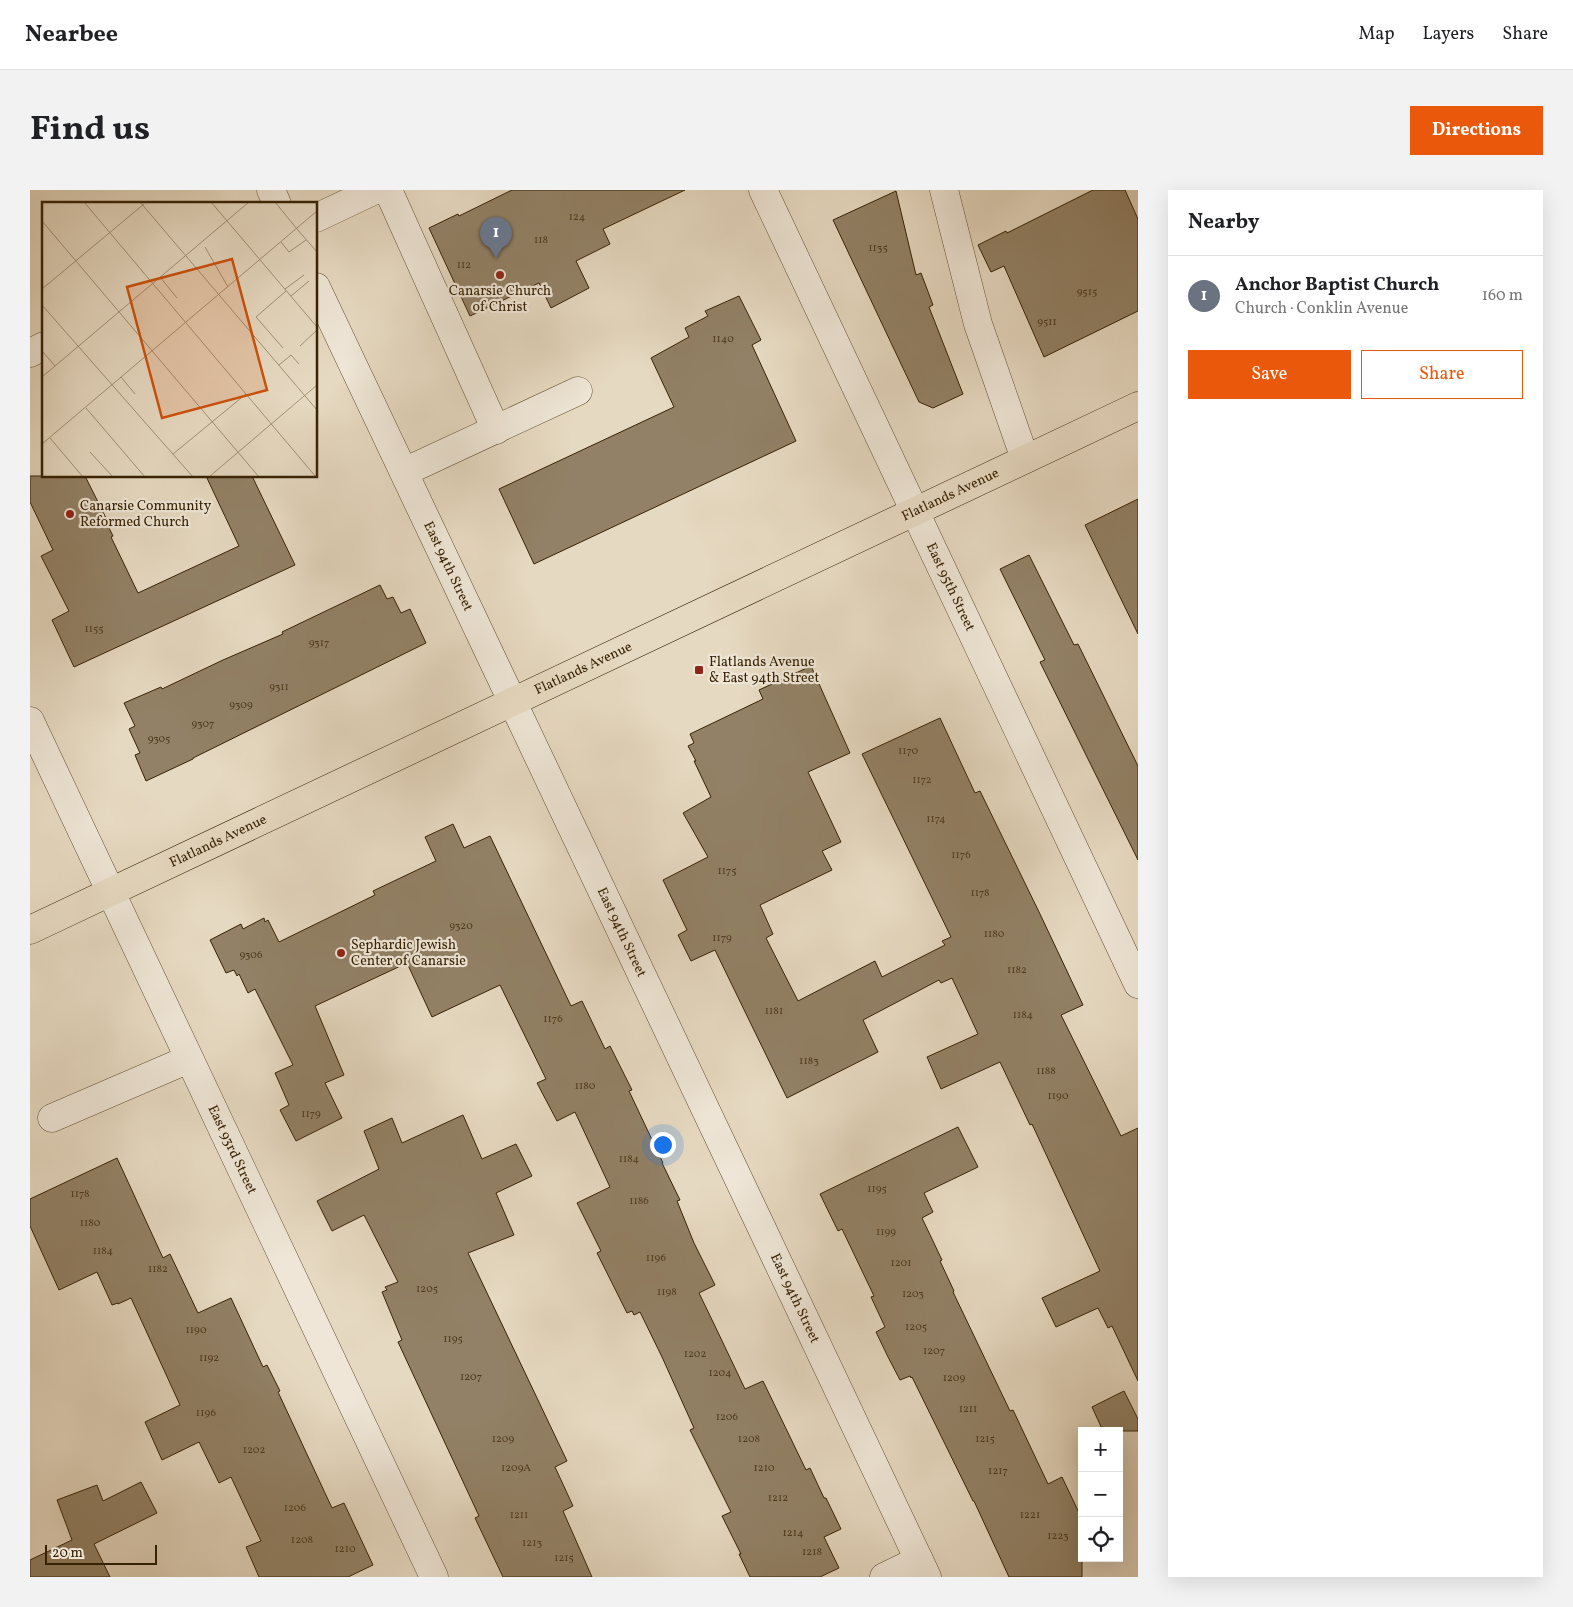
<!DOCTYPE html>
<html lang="en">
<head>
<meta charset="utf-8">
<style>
	body { margin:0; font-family:Vollkorn,serif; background:#f2f2f2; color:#202124 }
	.controls { position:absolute; right:15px; bottom:15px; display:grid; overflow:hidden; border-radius:0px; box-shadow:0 5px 20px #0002 }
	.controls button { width:45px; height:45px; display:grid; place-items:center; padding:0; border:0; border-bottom:1px solid #e0e0e0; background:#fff; color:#202124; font:25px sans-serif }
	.scale { position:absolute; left:15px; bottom:12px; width:112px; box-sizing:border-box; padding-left:5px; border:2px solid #372204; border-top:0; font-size:14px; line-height:18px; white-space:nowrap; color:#372204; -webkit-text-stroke:4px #efe6d7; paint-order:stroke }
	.you { position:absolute; left:632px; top:954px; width:18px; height:18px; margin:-12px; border:4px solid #fff; border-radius:50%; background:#1a73e8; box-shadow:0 0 0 8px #1a73e833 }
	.badge { display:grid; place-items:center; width:32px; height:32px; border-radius:50%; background:#ea580c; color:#fff; font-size:16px; font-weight:700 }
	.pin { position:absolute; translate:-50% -41px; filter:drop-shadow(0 1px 2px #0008) }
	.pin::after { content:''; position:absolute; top:26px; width:18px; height:15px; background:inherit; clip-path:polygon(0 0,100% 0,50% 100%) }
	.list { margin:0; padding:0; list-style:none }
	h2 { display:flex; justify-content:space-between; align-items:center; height:65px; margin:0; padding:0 20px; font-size:21px }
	h2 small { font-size:16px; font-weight:400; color:#757577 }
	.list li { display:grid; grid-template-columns:32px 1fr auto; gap:15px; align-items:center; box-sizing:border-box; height:80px; padding:0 20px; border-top:1px solid #e0e0e0 }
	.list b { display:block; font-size:19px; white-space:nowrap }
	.list p { margin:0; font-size:16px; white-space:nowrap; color:#757577 }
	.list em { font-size:16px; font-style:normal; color:#757577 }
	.actions { display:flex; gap:10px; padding:15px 20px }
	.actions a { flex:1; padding:11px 0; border:1px solid #ea580c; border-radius:0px; text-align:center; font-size:18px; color:#ea580c }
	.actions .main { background:#ea580c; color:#fff }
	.icon { flex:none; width:28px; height:28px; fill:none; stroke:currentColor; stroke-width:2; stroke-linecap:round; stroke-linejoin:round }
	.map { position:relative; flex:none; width:1108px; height:1387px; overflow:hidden; border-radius:0px }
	header { display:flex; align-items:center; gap:30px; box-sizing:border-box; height:70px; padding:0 25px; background:#fff; border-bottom:1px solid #e0e0e0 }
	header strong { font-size:24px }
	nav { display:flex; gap:28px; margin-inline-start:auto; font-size:18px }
	.intro { display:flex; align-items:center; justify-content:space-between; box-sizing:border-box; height:120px; padding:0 30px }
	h1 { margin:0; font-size:35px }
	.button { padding:12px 22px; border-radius:0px; background:#ea580c; color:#fff; font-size:18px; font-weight:700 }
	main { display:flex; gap:30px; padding:0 30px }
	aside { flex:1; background:#fff; border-radius:0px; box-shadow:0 5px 20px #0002 }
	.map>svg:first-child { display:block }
</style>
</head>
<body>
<header>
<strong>Nearbee</strong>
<nav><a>Map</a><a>Layers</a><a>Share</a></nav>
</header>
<div class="intro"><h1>Find us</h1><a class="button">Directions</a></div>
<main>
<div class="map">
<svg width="1108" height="1387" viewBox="0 0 1108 1387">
	<rect width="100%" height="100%" fill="#e6d9c1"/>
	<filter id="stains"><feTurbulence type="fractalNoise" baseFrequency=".004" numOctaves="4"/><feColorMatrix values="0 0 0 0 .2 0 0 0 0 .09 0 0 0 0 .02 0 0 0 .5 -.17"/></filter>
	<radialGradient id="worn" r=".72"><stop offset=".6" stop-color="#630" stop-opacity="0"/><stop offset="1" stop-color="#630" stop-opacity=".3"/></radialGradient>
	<path fill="#928166" stroke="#372204" d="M 482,0 L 655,0 L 573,39 L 580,54 L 546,71 L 559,98 L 521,118 L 509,93 L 440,126 L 399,38 L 428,24 L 429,26 Z
		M 1063,0 L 1095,0 L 1108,29 L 1108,121 L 1014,167 L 974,76 L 961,82 L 948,55 L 976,41 L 977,43 Z
		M 866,1 L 886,85 L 891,83 L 903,115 L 899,117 L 933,204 L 903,218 L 889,212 L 803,30 Z
		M 709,106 L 731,150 L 722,155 L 766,251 L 504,374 L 469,299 L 644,217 L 621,168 L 659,147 L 655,138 L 678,126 L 675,121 Z
		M 0,286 L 55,286 L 80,336 L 78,336 L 83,346 L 81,347 L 108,403 L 209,356 L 176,286 L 222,286 L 265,375 L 44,477 L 22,430 L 39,421 L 11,366 L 23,360 L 0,312 Z
		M 1108,309 L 1108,444 L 1055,335 Z
		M 999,365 L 1044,455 L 1048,454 L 1108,576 L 1108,670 L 1010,472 L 1015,470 L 970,379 Z
		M 350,395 L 357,409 L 363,407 L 371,423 L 380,419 L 396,453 L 163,568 L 163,569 L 116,591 L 105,565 L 110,563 L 99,539 L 105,536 L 94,513 L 131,497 L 132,499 L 193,470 L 253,444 L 252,442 Z
		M 781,476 L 820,563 L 778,582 L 811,652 L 792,661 L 802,680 L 730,715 L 743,744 L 736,748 L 768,811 L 845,771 L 852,787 L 915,755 L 912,751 L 921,747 L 832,564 L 910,528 L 945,603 L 950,601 L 1010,724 L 1053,815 L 1031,825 L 1091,946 L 1108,938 L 1108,1191 L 1082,1136 L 1078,1138 L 1068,1118 L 1026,1137 L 1012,1108 L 1070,1081 L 1002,934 L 1000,935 L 970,872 L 911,899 L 897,867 L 948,844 L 922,788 L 911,793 L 909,790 L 833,830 L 848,862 L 757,908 L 685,760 L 661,771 L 648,745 L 657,740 L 633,690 L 678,667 L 653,623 L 681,607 L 664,571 L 666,571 L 658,556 L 664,553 L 660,544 L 733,509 L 729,500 Z
		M 423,634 L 434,658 L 460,646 L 541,816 L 552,811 L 575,859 L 580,856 L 602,900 L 599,901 L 633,973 L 632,973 L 650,1010 L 647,1011 L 664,1053 L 685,1095 L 669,1103 L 684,1134 L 715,1199 L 733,1191 L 776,1280 L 780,1278 L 794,1308 L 796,1308 L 811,1339 L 794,1347 L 809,1378 L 790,1387 L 720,1387 L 709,1364 L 711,1364 L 692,1326 L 701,1322 L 660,1240 L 664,1238 L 632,1167 L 610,1122 L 604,1125 L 602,1121 L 597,1123 L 567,1063 L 571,1061 L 547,1013 L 580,997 L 545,922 L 527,931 L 507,893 L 516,889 L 470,795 L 402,827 L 377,773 L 285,816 L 314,885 L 295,893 L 312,928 L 266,951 L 250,920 L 259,915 L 245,883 L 263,875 L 225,799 L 218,803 L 209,784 L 207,786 L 204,780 L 196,783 L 180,750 L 211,734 L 213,739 L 234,728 L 235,732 L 238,730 L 249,752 L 345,705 L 343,701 L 406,671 L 395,647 Z
		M 433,925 L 452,969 L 486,954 L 502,986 L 466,1003 L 484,1045 L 438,1063 L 537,1271 L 525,1277 L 543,1316 L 533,1321 L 562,1387 L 473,1387 L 445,1328 L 449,1326 L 368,1152 L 372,1150 L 352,1102 L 357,1100 L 355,1097 L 368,1092 L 334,1025 L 302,1041 L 287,1011 L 349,979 L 334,941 L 362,928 L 372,953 Z
		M 928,937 L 948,977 L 894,1003 L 903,1022 L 892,1028 L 912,1070 L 910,1071 L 924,1101 L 923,1102 L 980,1221 L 983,1220 L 1018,1294 L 1032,1287 L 1052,1329 L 1052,1387 L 979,1387 L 944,1311 L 943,1311 L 882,1187 L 881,1188 L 880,1186 L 870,1190 L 858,1167 L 846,1142 L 855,1137 L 841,1107 L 844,1106 L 812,1039 L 808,1041 L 790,1004 Z
		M 87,968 L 133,1068 L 140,1064 L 168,1123 L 201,1108 L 233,1177 L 237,1175 L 250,1201 L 248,1202 L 302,1318 L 314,1313 L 343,1375 L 318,1387 L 229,1387 L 216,1357 L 231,1351 L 201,1287 L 189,1293 L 169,1252 L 132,1270 L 115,1232 L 150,1215 L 101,1108 L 88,1114 L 88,1113 L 82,1115 L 67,1082 L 29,1100 L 0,1036 L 0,1009 Z
		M 1094,1201 L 1108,1229 L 1108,1241 L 1073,1241 L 1062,1217 Z
		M 111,1292 L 127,1323 L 64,1354 L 80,1387 L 0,1387 L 0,1370 L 42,1350 L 27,1310 L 67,1295 L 73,1311 Z"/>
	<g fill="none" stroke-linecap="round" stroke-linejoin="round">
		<g stroke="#635033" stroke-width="29">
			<g id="minor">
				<path d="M 241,0 L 247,14"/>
				<path d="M 358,0 L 466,240"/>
				<path id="s1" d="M 733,0 L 1108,794"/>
				<path d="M 914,0 L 948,134 L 995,269"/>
				<path d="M 286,28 L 345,0"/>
				<path id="s2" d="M 286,97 L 897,1387"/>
				<path d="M 0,163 L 14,156"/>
				<path d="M 374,282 L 548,201"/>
				<path id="s3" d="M 0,531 L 404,1387"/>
				<path d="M 22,928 L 159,869"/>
				<path d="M 854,1387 L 889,1370"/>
			</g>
		</g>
		<g stroke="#372204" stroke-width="29">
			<g id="major">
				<path id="s4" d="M 0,740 L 1108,216"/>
			</g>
		</g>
		<use href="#minor" stroke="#efe6d7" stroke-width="28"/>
		<use href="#major" stroke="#e6d9c1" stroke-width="28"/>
	</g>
	<g fill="#8f2418" stroke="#efe6d7" stroke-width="2">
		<circle cx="470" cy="85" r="5"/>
		<circle cx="40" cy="324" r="5"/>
		<rect x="664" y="475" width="10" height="10" rx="2.5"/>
		<circle cx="311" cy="763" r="5"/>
	</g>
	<g text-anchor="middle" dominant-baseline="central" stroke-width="4.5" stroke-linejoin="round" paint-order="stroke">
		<g font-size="11" fill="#4e3a1c">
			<text x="547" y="27">124</text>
			<text x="511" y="50">118</text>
			<text x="848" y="58">1135</text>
			<text x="434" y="75">112</text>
			<text x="1057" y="102">9515</text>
			<text x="1017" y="132">9511</text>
			<text x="693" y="149">1140</text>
			<text x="64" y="439">1155</text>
			<text x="289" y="453">9317</text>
			<text x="249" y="497">9311</text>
			<text x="211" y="515">9309</text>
			<text x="173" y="534">9307</text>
			<text x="129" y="549">9305</text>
			<text x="878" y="561">1170</text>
			<text x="892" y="590">1172</text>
			<text x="906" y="629">1174</text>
			<text x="931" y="665">1176</text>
			<text x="697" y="681">1175</text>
			<text x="950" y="703">1178</text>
			<text x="431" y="736">9320</text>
			<text x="964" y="744">1180</text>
			<text x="692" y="748">1179</text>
			<text x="221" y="765">9306</text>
			<text x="987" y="780">1182</text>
			<text x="744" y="821">1181</text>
			<text x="993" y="825">1184</text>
			<text x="523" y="829">1176</text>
			<text x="779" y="871">1183</text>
			<text x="1016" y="881">1188</text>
			<text x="555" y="896">1180</text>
			<text x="1028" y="906">1190</text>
			<text x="281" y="924">1179</text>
			<text x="599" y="969">1184</text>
			<text x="847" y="999">1195</text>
			<text x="50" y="1004">1178</text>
			<text x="609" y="1011">1186</text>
			<text x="60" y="1033">1180</text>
			<text x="856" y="1042">1199</text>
			<text x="73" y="1061">1184</text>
			<text x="626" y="1068">1196</text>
			<text x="871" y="1073">1201</text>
			<text x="128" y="1079">1182</text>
			<text x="397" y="1099">1205</text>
			<text x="637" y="1102">1198</text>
			<text x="883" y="1104">1203</text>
			<text x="886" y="1137">1205</text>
			<text x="166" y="1140">1190</text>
			<text x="423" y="1149">1195</text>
			<text x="904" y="1161">1207</text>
			<text x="665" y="1164">1202</text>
			<text x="179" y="1168">1192</text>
			<text x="690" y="1183">1204</text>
			<text x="441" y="1187">1207</text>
			<text x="924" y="1188">1209</text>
			<text x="938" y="1219">1211</text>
			<text x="176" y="1223">1196</text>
			<text x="697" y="1227">1206</text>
			<text x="473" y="1249">1209</text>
			<text x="719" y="1249">1208</text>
			<text x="955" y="1249">1215</text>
			<text x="224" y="1260">1202</text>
			<text x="486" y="1278">1209A</text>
			<text x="734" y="1278">1210</text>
			<text x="968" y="1281">1217</text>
			<text x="748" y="1308">1212</text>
			<text x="265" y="1318">1206</text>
			<text x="489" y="1325">1211</text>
			<text x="1000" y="1325">1221</text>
			<text x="763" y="1343">1214</text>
			<text x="1028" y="1346">1223</text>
			<text x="272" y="1350">1208</text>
			<text x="502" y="1353">1213</text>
			<text x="315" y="1359">1210</text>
			<text x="782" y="1362">1218</text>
			<text x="534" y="1368">1215</text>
		</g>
		<g font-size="14" fill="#372204" stroke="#efe6d7" text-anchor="start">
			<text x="470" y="101" text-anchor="middle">Canarsie Church<tspan x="470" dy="16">of Christ</tspan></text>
			<text x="50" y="316">Canarsie Community<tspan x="50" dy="16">Reformed Church</tspan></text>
			<text x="679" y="472">Flatlands Avenue<tspan x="679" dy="16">&amp; East 94th Street</tspan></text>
			<text x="321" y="755">Sephardic Jewish<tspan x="321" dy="16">Center of Canarsie</tspan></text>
		</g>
		<g font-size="14" fill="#372204" stroke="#efe6d7">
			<text stroke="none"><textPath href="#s4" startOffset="1018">Flatlands Avenue</textPath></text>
			<text stroke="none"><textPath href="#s2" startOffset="309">East 94th Street</textPath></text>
			<text stroke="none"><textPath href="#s1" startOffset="439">East 95th Street</textPath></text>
			<text stroke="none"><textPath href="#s4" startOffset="612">Flatlands Avenue</textPath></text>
			<text stroke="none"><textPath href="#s4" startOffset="208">Flatlands Avenue</textPath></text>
			<text stroke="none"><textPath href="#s2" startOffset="714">East 94th Street</textPath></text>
			<text stroke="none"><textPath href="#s3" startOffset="474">East 93rd Street</textPath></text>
			<text stroke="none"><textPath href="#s2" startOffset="1119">East 94th Street</textPath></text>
		</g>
	</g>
	<g transform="translate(12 12)">
		<rect width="275" height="275" fill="#e6d9c1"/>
		<path fill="none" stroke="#a09075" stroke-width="1" d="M 42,0 L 274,275M 98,0 L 275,208M 169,0 L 275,125M 233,0 L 255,27M 0,19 L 217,275M 255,27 L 275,50M 239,40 L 247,50 L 264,38M 163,45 L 186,85M 118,75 L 135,96M 0,87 L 102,2M 243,87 L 262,73M 249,94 L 267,79M 0,103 L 151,275M 258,144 L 275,128M 241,146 L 214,115 L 244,89M 0,149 L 13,164M 237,163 L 249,153 L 257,162M 0,175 L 207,0M 79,175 L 93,192M 44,206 L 103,275M 8,236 L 41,275M 0,242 L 275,9M 48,250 L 71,275M 131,252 L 204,192M 167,275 L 275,183"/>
		<path fill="#cd510b" fill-opacity="0.15" stroke="#cd510b" stroke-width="2.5" d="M 190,57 L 225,188 L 120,216 L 85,85 Z"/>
		<rect width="275" height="275" fill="none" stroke="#372204" stroke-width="2.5"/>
	</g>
	<rect width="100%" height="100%" filter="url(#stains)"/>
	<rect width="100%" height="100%" fill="url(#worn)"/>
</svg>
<div class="controls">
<button>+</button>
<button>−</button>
<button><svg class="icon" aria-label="locate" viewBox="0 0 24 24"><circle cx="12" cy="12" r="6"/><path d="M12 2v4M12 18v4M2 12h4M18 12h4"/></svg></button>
</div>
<div class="scale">20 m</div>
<div class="you"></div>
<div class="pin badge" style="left:466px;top:68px;background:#6b7280">1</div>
</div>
<aside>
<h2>Nearby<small></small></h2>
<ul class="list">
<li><span class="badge" style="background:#6b7280">1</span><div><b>Anchor Baptist Church</b><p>Church · Conklin Avenue</p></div><em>160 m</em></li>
</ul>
<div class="actions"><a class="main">Save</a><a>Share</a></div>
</aside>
</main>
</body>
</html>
